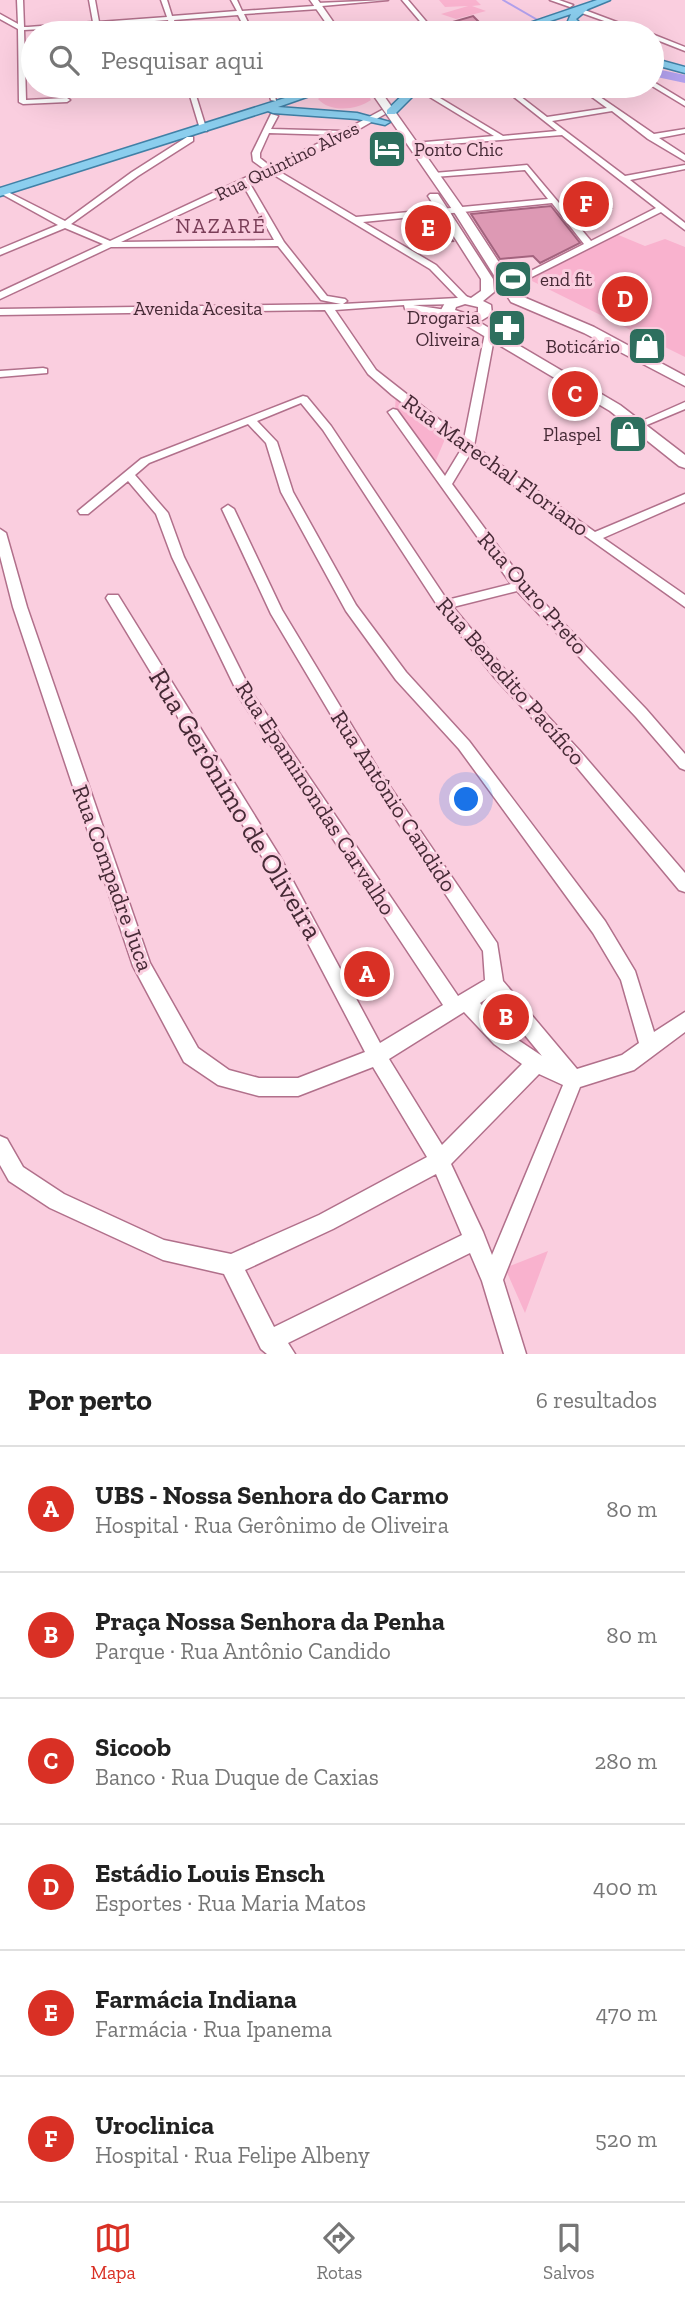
<!DOCTYPE html>
<html lang="pt">
<head>
<meta charset="utf-8">
<style>
	body { margin:0; font-family:"Zilla Slab",serif; background:#f2f2f2; color:#222 }
	.you { position:absolute; left:467px; top:800px; width:24px; height:24px; margin:-18px; border:5px solid #fff; border-radius:50%; background:#1a73e8; box-shadow:0 0 0 10px #1a73e833 }
	.badge { display:grid; place-items:center; width:46px; height:46px; border-radius:50%; background:#d93025; color:#fff; font-size:23px; font-weight:700 }
	.pin { position:absolute; translate:-50% -50%; border:4px solid #fff; box-shadow:0 2px 7px #0006 }
	.list { margin:0; padding:0; list-style:none }
	h2 { display:flex; justify-content:space-between; align-items:center; height:91px; margin:0; padding:0 28px; font-size:30px }
	h2 small { font-size:23px; font-weight:400; color:#767676 }
	.list li { display:grid; grid-template-columns:46px 1fr auto; gap:21px; align-items:center; box-sizing:border-box; height:126px; padding:0 28px; border-top:2px solid #e0e0e0 }
	.list b { display:block; font-size:26px; white-space:nowrap }
	.list p { margin:0; font-size:23px; white-space:nowrap; color:#767676 }
	.list em { font-size:23px; font-style:normal; color:#767676 }
	.icon { flex:none; width:38px; height:38px; fill:none; stroke:currentColor; stroke-width:2; stroke-linecap:round; stroke-linejoin:round }
	.map { position:relative; flex:none; width:685px; height:1354px; overflow:hidden }
	.search { position:absolute; background:#fff; box-shadow:0 7px 28px #0002; left:21px; right:21px; top:21px; height:77px; display:flex; align-items:center; gap:18px; box-sizing:border-box; padding:0 24px; border-radius:38px; color:#767676; font-size:26px }
	.sheet { height:847px; background:#fff }
	nav { display:flex; justify-content:space-around; align-items:center; box-sizing:border-box; height:98px; border-top:2px solid #e0e0e0; background:#fff; font-size:19px; color:#767676 }
	nav a { display:grid; justify-items:center; gap:4px }
	nav .on { color:#d93025 }
	.map>svg:first-child { display:block }
</style>
</head>
<body>
<div class="map">
<svg width="685" height="1354" viewBox="0 0 685 1354">
	<rect width="100%" height="100%" fill="#facedf"/>
	<path fill="#f9b2ce" d="M 439,0 L 476,0 L 481,5 L 472,6 L 486,11 L 456,19 L 441,14 L 468,6 L 445,7 Z
		M 344,86 L 364,86 L 371,100 C 357,110 330,113 318,99 L 325,93 Z
		M 616,234 L 645,246 L 665,239 L 685,247 L 685,357 L 530,280 Z
		M 396,392 L 448,432 L 434,465 L 395,410 Z
		M 493,995 L 541,1053 C 515,1044 499,1025 481,1004 Z
		M 548,1251 L 525,1313 L 505,1268 Z"/>
	<g fill="none" stroke-linecap="round" stroke-linejoin="round">
		<path stroke="#b1a0ec" stroke-width="2" d="M 503,0 L 548,26"/>
		<path fill="#b1a0ec" fill-rule="evenodd" d="M 548,22 L 565,30 L 567,33 L 552,33 L 544,29 L 544,23 Z
			M 652,68 L 685,75 L 685,83 L 652,76 Z"/>
	</g>
	<path fill="#dd99b4" stroke="#a3637e" stroke-width="2" d="M 473,16 L 486,29 L 472,33 L 439,33 L 435,27 Z
		M 597,196 L 611,208 L 574,213 L 562,200 Z
		M 551,206 L 580,243 L 540,263 L 533,256 L 500,259 L 471,214 Z
		M 438,217 L 453,241 L 437,242 L 431,234 L 413,234 L 405,221 Z"/>
	<g fill="none" stroke-linecap="round" stroke-linejoin="round">
		<g stroke="#b1708b" stroke-width="3">
			<path id="minor" d="M 17,0 L 23,0 L 24,27 L 28,27 L 93,22 L 89,0 L 95,0 L 99,22 L 167,17 L 161,0 L 167,0 L 172,16 L 237,11 L 231,0 L 237,0 L 242,11 L 314,6 L 317,3 L 388,0 L 322,6 L 319,9 L 244,14 L 253,33 L 247,33 L 238,15 L 174,20 L 178,33 L 172,33 L 168,20 L 100,25 L 100,33 L 96,33 L 94,26 L 24,30 L 26,100 L 67,98 L 70,100 L 67,102 L 23,104 L 19,102 L 18,29 L 0,19 L 0,14 L 18,24 Z
				M 402,0 L 408,0 L 436,33 L 430,33 Z
				M 550,0 L 559,0 L 573,5 L 570,7 Z
				M 572,9 L 582,9 L 646,33 L 638,33 L 579,12 L 570,12 Z
				M 652,34 L 685,47 L 685,51 L 652,38 Z
				M 652,81 L 685,101 L 685,106 L 652,86 Z
				M 187,86 L 193,86 L 207,131 L 200,129 Z
				M 267,86 L 273,86 L 276,101 L 271,100 Z
				M 414,86 L 420,86 L 503,136 L 557,131 L 500,86 L 507,86 L 547,117 L 607,108 L 577,86 L 584,86 L 654,134 L 685,129 L 685,133 L 659,138 L 685,155 L 685,161 L 648,139 L 612,111 L 552,121 L 625,176 L 685,165 L 685,169 L 630,180 L 685,223 L 685,230 L 661,212 L 506,290 L 503,289 L 503,285 L 584,244 L 552,203 L 363,222 L 436,265 L 470,300 L 457,304 L 413,305 L 453,311 L 453,315 L 450,316 L 408,310 L 405,309 L 404,305 L 335,310 L 376,370 L 464,439 L 485,333 L 493,331 L 495,333 L 474,446 L 595,532 L 685,494 L 685,502 L 603,538 L 685,595 L 685,607 L 470,454 L 452,484 L 525,583 L 646,709 L 685,754 L 685,770 L 680,768 L 636,717 L 517,591 L 453,607 L 505,670 L 580,751 L 685,873 L 685,892 L 679,890 L 570,759 L 495,678 L 439,608 L 323,430 L 301,403 L 257,421 L 277,442 L 293,492 L 356,605 L 406,672 L 469,741 L 605,921 L 635,971 L 654,1032 L 685,1012 L 685,1032 L 634,1070 L 580,1087 L 503,1280 L 526,1354 L 504,1354 L 482,1281 L 470,1253 L 288,1343 L 295,1354 L 267,1354 L 261,1349 L 224,1274 L 163,1260 L 50,1208 L 9,1181 L 0,1165 L 0,1136 L 7,1139 L 23,1167 L 64,1194 L 164,1240 L 231,1254 L 319,1215 L 427,1157 L 373,1067 L 298,1096 L 259,1096 L 218,1085 L 184,1062 L 133,966 L 13,607 L 0,556 L 0,529 L 6,533 L 27,607 L 150,963 L 198,1048 L 229,1070 L 259,1078 L 298,1078 L 365,1052 L 267,865 L 106,598 L 108,595 L 118,595 L 279,855 L 380,1043 L 443,1005 L 241,700 L 172,557 L 156,514 L 128,481 L 88,514 L 80,514 L 78,511 L 141,459 L 303,396 L 307,397 L 331,426 L 447,600 L 511,584 L 388,412 L 393,409 L 397,410 L 445,476 L 462,448 L 392,395 L 368,374 L 325,310 L 0,315 L 0,309 L 341,304 L 321,300 L 278,246 L 111,247 L 0,299 L 0,292 L 103,244 L 65,228 L 0,255 L 0,249 L 58,225 L 0,193 L 0,188 L 65,221 L 132,172 L 187,137 L 193,137 L 193,141 L 138,176 L 71,224 L 110,241 L 264,169 L 253,161 L 252,153 L 271,114 L 278,116 L 271,129 L 343,131 L 382,110 L 385,114 L 349,135 L 275,169 L 356,217 L 548,199 L 525,170 L 434,177 L 430,175 L 434,173 L 527,165 L 591,241 L 656,208 L 562,135 L 411,147 L 411,143 L 414,143 L 494,136 L 415,88 ZM 269,133 L 336,135 L 270,166 L 260,158 L 260,153 ZM 269,172 L 430,269 L 458,298 L 343,304 L 347,301 L 345,299 L 327,296 L 284,242 L 249,182 ZM 243,185 L 274,240 L 121,242 ZM 248,424 L 266,443 L 281,492 L 346,611 L 396,680 L 459,749 L 593,933 L 621,980 L 639,1043 L 622,1055 L 577,1069 L 503,981 L 497,943 L 378,769 L 282,610 L 234,509 L 228,505 L 222,509 L 271,614 L 368,777 L 483,951 L 485,980 L 458,996 L 252,693 L 184,557 L 168,513 L 135,475 L 149,463 ZM 492,995 L 542,1056 L 506,1032 L 480,1003 ZM 464,1012 L 494,1044 L 522,1064 L 442,1145 L 389,1059 ZM 539,1074 L 563,1085 L 492,1255 L 483,1232 L 451,1164 ZM 436,1174 L 462,1235 L 274,1327 L 245,1270 L 333,1229 Z
				M 43,368 L 47,369 L 47,373 L 0,377 L 0,371 Z
				M 685,402 L 685,409 L 642,427 L 634,427 L 633,425 Z"/>
		</g>
		<g stroke="#b1708b" stroke-width="3">
			<path id="secondary" d="M 310,0 L 318,0 L 341,33 L 333,33 Z
				M 367,86 L 377,86 L 468,215 L 521,296 L 594,327 L 685,376 L 685,386 L 584,333 L 511,302 L 456,215 Z
				M 430,194 L 438,194 L 493,279 L 494,292 L 483,301 L 491,305 L 492,314 L 479,322 L 620,405 L 685,455 L 685,468 L 679,466 L 610,411 L 459,321 L 445,316 L 441,310 L 446,301 L 465,296 L 471,298 L 481,291 L 481,279 L 428,196 ZM 465,304 L 478,307 L 478,312 L 470,315 L 455,310 L 456,307 Z"/>
		</g>
		<g stroke="#4180a6" stroke-width="3">
			<path id="primary" d="M 597,0 L 610,0 L 588,9 L 576,19 L 589,33 L 580,33 L 568,21 L 571,14 L 514,33 L 500,33 Z
				M 652,58 L 685,67 L 685,73 L 652,64 Z
				M 323,86 L 338,86 L 278,107 L 357,113 L 390,122 L 385,125 L 357,119 L 273,113 L 268,111 L 0,196 L 0,188 Z
				M 412,86 L 423,86 L 395,114 L 387,114 L 387,110 Z"/>
		</g>
		<use href="#minor" fill="#fff" fill-rule="evenodd"/>
		<use href="#secondary" fill="#fff" fill-rule="evenodd"/>
		<use href="#primary" fill="#8bceee" fill-rule="evenodd"/>
	</g>
	<defs>
		<g id="hotel-square" transform="scale(2.0125)"><rect x="-9" y="-9" width="18" height="18" rx="4" fill="#2e6f5e" stroke="#facedf"/><path d="M-6-4.5h1.5V1H6V5H4.5V3h-9V5H-6ZM-4 0a1.8 1.8 0 1 1 3.6 0ZM.5 0V-2.5h3Q6-2.5 6 0Z" fill="#fff"/></g>
		<g id="stadium-square" transform="scale(2.0125)"><rect x="-9" y="-9" width="18" height="18" rx="4" fill="#2e6f5e" stroke="#facedf"/><path d="M0-5a6.5 5 0 1 0 0 10a6.5 5 0 1 0 0-10ZM-3.5-1.8h7v3.6h-7Z" fill="#fff"/></g>
		<g id="pharmacy-square" transform="scale(2.0125)"><rect x="-9" y="-9" width="18" height="18" rx="4" fill="#2e6f5e" stroke="#facedf"/><path d="M-2-6h4v4h4v4h-4v4h-4v-4h-4v-4h4Z" fill="#fff"/></g>
		<g id="shop-square" transform="scale(2.0125)"><rect x="-9" y="-9" width="18" height="18" rx="4" fill="#2e6f5e" stroke="#facedf"/><path d="M-5-2.5h2.3a2.7 3.5 0 0 1 5.4 0H5L5.5 6h-11ZM-1.5-2.5h3a1.5 2.3 0 0 0-3 0Z" fill="#fff"/></g>
	</defs>
	<g fill-rule="evenodd">
		<use href="#hotel-square" x="387" y="149"/>
		<use href="#stadium-square" x="513" y="279"/>
		<use href="#pharmacy-square" x="507" y="328"/>
		<use href="#shop-square" x="647" y="346"/>
		<use href="#shop-square" x="628" y="434"/>
	</g>
	<g text-anchor="middle" dominant-baseline="central" stroke-width="6" stroke-linejoin="round" paint-order="stroke">
		<g font-size="19" fill="#462a36" stroke="#facedf" text-anchor="end">
			<text x="414" y="149" text-anchor="start">Ponto Chic</text>
			<text x="540" y="279" text-anchor="start">end fit</text>
			<text x="480" y="317">Drogaria<tspan x="480" dy="22">Oliveira</tspan></text>
			<text x="620" y="346">Boticário</text>
			<text x="601" y="434">Plaspel</text>
		</g>
		<g font-size="19" fill="#462a36" stroke="#facedf">
			<text transform="translate(287 161) rotate(-26)">Rua Quintino Alves</text>
			<text x="198" y="308">Avenida Acesita</text>
		</g>
		<g font-size="21" letter-spacing="2" fill="#7a3e58" stroke="#facedf">
			<text x="221" y="225">NAZARÉ</text>
		</g>
		<g font-size="23" fill="#462a36" stroke="#facedf">
			<text transform="translate(496 465) rotate(36)">Rua Marechal Floriano</text>
			<text transform="translate(533 593) rotate(49)">Rua Ouro Preto</text>
			<text transform="translate(511 681) rotate(49)">Rua Benedito Pacífico</text>
			<text transform="translate(316 798) rotate(57)">Rua Epaminondas Carvalho</text>
			<text transform="translate(394 801) rotate(57)">Rua Antônio Candido</text>
			<text transform="translate(113 878) rotate(70)">Rua Compadre Juca</text>
		</g>
		<g font-size="28" fill="#462a36" stroke="#facedf">
			<text transform="translate(236 804) rotate(59)">Rua Gerônimo de Oliveira</text>
		</g>
	</g>
</svg>
<div class="you"></div>
<div class="pin badge" style="left:367px;top:974px">A</div>
<div class="pin badge" style="left:506px;top:1017px">B</div>
<div class="pin badge" style="left:575px;top:394px">C</div>
<div class="pin badge" style="left:625px;top:299px">D</div>
<div class="pin badge" style="left:428px;top:228px">E</div>
<div class="pin badge" style="left:586px;top:204px">F</div>
<div class="search"><svg class="icon" aria-label="search" viewBox="0 0 24 24"><circle cx="10" cy="10" r="6"/><path d="M15 15l6 6"/></svg>Pesquisar aqui</div>
</div>
<section class="sheet">
<h2>Por perto<small>6 resultados</small></h2>
<ul class="list">
<li><span class="badge">A</span><div><b>UBS - Nossa Senhora do Carmo</b><p>Hospital · Rua Gerônimo de Oliveira</p></div><em>80 m</em></li>
<li><span class="badge">B</span><div><b>Praça Nossa Senhora da Penha</b><p>Parque · Rua Antônio Candido</p></div><em>80 m</em></li>
<li><span class="badge">C</span><div><b>Sicoob</b><p>Banco · Rua Duque de Caxias</p></div><em>280 m</em></li>
<li><span class="badge">D</span><div><b>Estádio Louis Ensch</b><p>Esportes · Rua Maria Matos</p></div><em>400 m</em></li>
<li><span class="badge">E</span><div><b>Farmácia Indiana</b><p>Farmácia · Rua Ipanema</p></div><em>470 m</em></li>
<li><span class="badge">F</span><div><b>Uroclinica</b><p>Hospital · Rua Felipe Albeny</p></div><em>520 m</em></li>
</ul>
</section>
<nav>
<a class="on"><svg class="icon" aria-label="map" viewBox="0 0 24 24"><path d="M3 6l6-2 6 2 6-2v14l-6 2-6-2-6 2zM9 4v14M15 6v14"/></svg>Mapa</a>
<a><svg class="icon" aria-label="directions" viewBox="0 0 24 24"><path d="M12 3l9 9-9 9-9-9zM9 14v-3h6M13 9l2 2-2 2"/></svg>Rotas</a>
<a><svg class="icon" aria-label="saved" viewBox="0 0 24 24"><path d="M7 4h10v16l-5-4-5 4z"/></svg>Salvos</a>
</nav>
</body>
</html>
